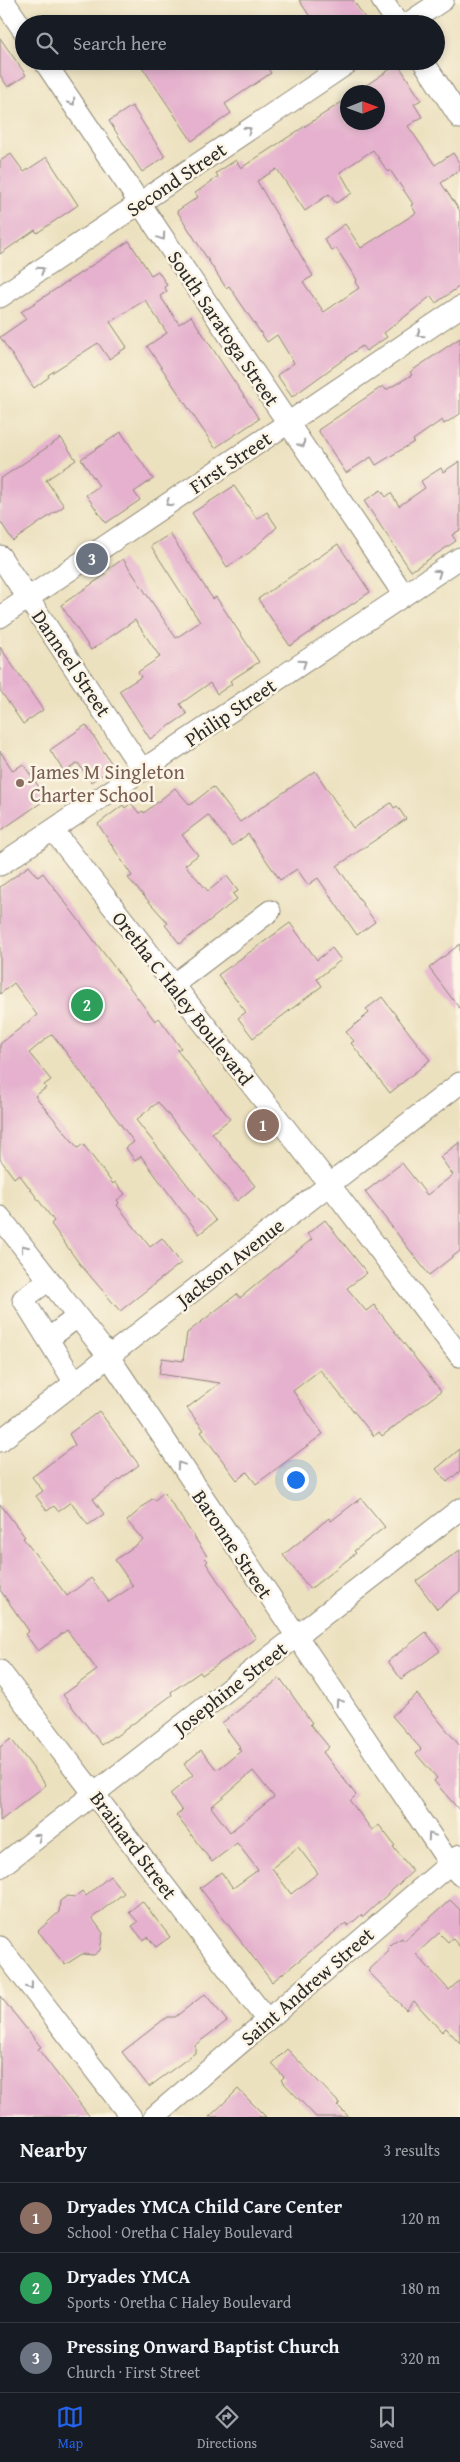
<!DOCTYPE html>
<html lang="en">
<head>
<meta charset="utf-8">
<style>
	body { margin:0; font-family:"Gentium Book Plus",serif; background:#20242c; color:#f1f3f6 }
	.compass { position:absolute; left:340px; top:85px; width:45px; height:45px; border-radius:50%; background:#171b24; box-shadow:0 2px 8px #0003; rotate:89deg }
	.you { position:absolute; left:295px; top:1479px; width:18px; height:18px; margin:-12px; border:4px solid #fff; border-radius:50%; background:#1a73e8; box-shadow:0 0 0 8px #1a73e833 }
	.badge { display:grid; place-items:center; width:32px; height:32px; border-radius:50%; background:#2563eb; color:#fff; font-size:16px; font-weight:700 }
	.pin { position:absolute; translate:-50% -50%; border:2px solid #fff; box-shadow:0 1px 5px #0006 }
	.list { margin:0; padding:0; list-style:none }
	h2 { display:flex; justify-content:space-between; align-items:center; height:65px; margin:0; padding:0 20px; font-size:21px }
	h2 small { font-size:16px; font-weight:400; color:#9ea1a6 }
	.list li { display:grid; grid-template-columns:32px 1fr auto; gap:15px; align-items:center; box-sizing:border-box; height:70px; padding:0 20px; border-top:1px solid #363941 }
	.list b { display:block; font-size:19px; white-space:nowrap }
	.list p { margin:0; font-size:16px; white-space:nowrap; color:#9ea1a6 }
	.list em { font-size:16px; font-style:normal; color:#9ea1a6 }
	.icon { flex:none; width:28px; height:28px; fill:none; stroke:currentColor; stroke-width:2; stroke-linecap:round; stroke-linejoin:round }
	.map { position:relative; flex:none; width:460px; height:2117px; overflow:hidden }
	.search { position:absolute; background:#171b24; box-shadow:0 2px 8px #0003; left:15px; right:15px; top:15px; height:55px; display:flex; align-items:center; gap:12px; box-sizing:border-box; padding:0 18px; border-radius:28px; color:#9ea1a6; font-size:19px }
	.sheet { height:275px; background:#171b24 }
	nav { display:flex; justify-content:space-around; align-items:center; box-sizing:border-box; height:70px; border-top:1px solid #363941; background:#171b24; font-size:14px; color:#9ea1a6 }
	nav a { display:grid; justify-items:center; gap:2px }
	nav .on { color:#2563eb }
	.map>svg:first-child { display:block }
</style>
</head>
<body>
<div class="map">
<svg width="460" height="2117" viewBox="0 0 460 2117">
	<rect width="100%" height="100%" fill="#fcf5e5"/>
	<filter id="ink" filterUnits="userSpaceOnUse"><feTurbulence type="fractalNoise" baseFrequency=".02" numOctaves="2"/><feDisplacementMap in="SourceGraphic" scale="10" xChannelSelector="R" yChannelSelector="G"/><feConvolveMatrix kernelMatrix="1 2 1 2 8 2 1 2 1" color-interpolation-filters="sRGB"/></filter>
	<filter id="wash" filterUnits="userSpaceOnUse"><feTurbulence type="fractalNoise" baseFrequency=".0096" numOctaves="4" result="noise"/><feDisplacementMap in="SourceGraphic" scale="20" xChannelSelector="R" yChannelSelector="G"/><feGaussianBlur stdDeviation="1.12" result="paint"/><feColorMatrix in="noise" values="0 0 0 0 0 0 0 0 0 0 0 0 0 0 0 0 0 1.4 0 .05"/><feComposite in="paint" operator="in"/></filter>
	<g filter="url(#wash)">
		<rect width="100%" height="100%" fill="#ece1bf"/>
		<g id="blocks">
			<path fill="#e5b1ce" fill-rule="evenodd" d="M 299,0 L 353,0 L 369,24 L 315,24 Z
				M 0,38 L 26,75 L 8,87 L 0,75 Z
				M 138,61 L 230,61 L 234,67 L 245,61 L 263,61 L 271,73 L 225,104 L 231,113 L 192,141 Z
				M 398,64 L 421,100 L 414,104 L 422,117 L 408,126 L 435,165 L 453,153 L 460,164 L 460,170 L 441,183 L 460,211 L 460,286 L 436,303 L 431,296 L 384,333 L 387,337 L 366,351 L 362,346 L 292,397 L 277,375 L 294,363 L 277,335 L 267,342 L 229,286 L 226,288 L 177,211 L 198,197 L 195,193 L 218,177 L 216,173 L 236,160 L 241,168 L 348,98 L 348,122 L 378,122 L 378,92 L 356,92 ZM 373,150 L 388,172 L 390,170 L 413,204 L 411,205 L 416,213 L 361,248 L 345,224 L 324,239 L 332,251 L 336,248 L 357,280 L 355,282 L 359,288 L 324,312 L 303,282 L 313,276 L 257,181 L 277,169 L 305,211 L 329,194 L 336,203 L 352,193 L 340,172 Z
				M 132,106 L 165,157 L 142,172 L 109,121 Z
				M 11,154 L 24,172 L 47,157 L 78,205 L 37,233 L 35,230 L 0,254 L 0,161 Z
				M 129,241 L 151,275 L 158,271 L 167,285 L 164,287 L 167,291 L 160,296 L 179,324 L 191,316 L 259,419 L 215,448 L 147,346 L 167,333 L 145,300 L 110,322 L 127,347 L 109,359 L 98,343 L 48,375 L 49,377 L 34,388 L 0,337 L 26,319 L 21,312 Z
				M 460,338 L 460,414 L 444,424 L 442,420 L 413,440 L 414,442 L 376,465 L 371,457 L 346,473 L 318,430 L 383,386 L 386,390 L 412,375 L 410,372 Z
				M 121,432 L 153,479 L 134,492 L 140,500 L 106,523 L 86,495 L 99,486 L 81,459 Z
				M 61,438 L 76,460 L 46,480 L 64,506 L 13,541 L 0,521 L 0,479 Z
				M 460,461 L 460,530 L 452,535 L 456,541 L 411,571 L 364,501 L 381,490 L 386,497 L 391,493 L 399,506 L 425,488 L 421,481 L 441,468 L 443,472 Z
				M 234,486 L 257,519 L 267,512 L 277,527 L 249,553 L 227,567 L 192,513 Z
				M 170,534 L 213,599 L 216,597 L 259,662 L 230,681 L 232,684 L 217,694 L 210,683 L 180,704 L 187,714 L 150,739 L 119,691 L 141,677 L 138,672 L 160,657 L 135,620 L 91,650 L 61,605 L 105,575 L 104,572 L 123,559 L 176,638 L 200,622 L 151,546 Z
				M 338,544 L 370,592 L 290,646 L 258,599 Z
				M 0,647 L 43,710 L 23,724 L 0,690 Z
				M 86,725 L 114,767 L 91,782 L 78,763 L 64,772 L 50,750 Z
				M 0,751 L 13,771 L 23,764 L 46,797 L 43,798 L 45,800 L 0,831 Z
				M 315,771 L 353,828 L 391,803 L 394,808 L 397,806 L 406,819 L 337,866 L 375,922 L 357,935 L 318,878 L 308,885 L 297,869 L 280,880 L 248,834 L 232,846 L 208,815 L 182,835 L 198,855 L 185,865 L 208,891 L 227,876 L 238,891 L 233,894 L 237,899 L 180,944 L 165,925 L 168,923 L 128,878 L 132,876 L 98,824 L 123,805 L 125,808 L 131,803 L 139,813 L 143,811 L 144,813 L 175,788 L 190,805 L 213,787 L 240,822 Z
				M 29,866 L 38,877 L 43,873 L 155,1021 L 159,1018 L 181,1048 L 177,1050 L 230,1119 L 212,1133 L 255,1186 L 237,1201 L 158,1102 L 136,1120 L 216,1221 L 199,1234 L 141,1156 L 135,1161 L 126,1148 L 134,1142 L 52,1034 L 29,1053 L 51,1080 L 44,1085 L 46,1088 L 35,1096 L 78,1148 L 83,1144 L 113,1184 L 115,1182 L 125,1194 L 117,1200 L 119,1203 L 117,1205 L 150,1247 L 162,1238 L 181,1263 L 120,1311 L 79,1263 L 51,1224 L 54,1221 L 19,1174 L 14,1178 L 0,1159 L 0,1044 L 37,1015 L 14,983 L 0,994 L 0,887 Z
				M 290,923 L 317,960 L 332,948 L 341,960 L 317,979 L 322,986 L 253,1038 L 238,1018 L 246,1012 L 218,975 Z
				M 460,944 L 460,1009 L 429,968 Z
				M 382,997 L 430,1060 L 390,1093 L 351,1043 L 354,1041 L 346,1032 L 369,1013 L 366,1009 Z
				M 460,1142 L 460,1251 L 429,1275 L 365,1192 L 402,1163 L 427,1195 L 453,1175 L 440,1157 Z
				M 325,1220 L 367,1273 L 347,1288 L 366,1311 L 374,1305 L 441,1391 L 382,1436 L 379,1432 L 374,1436 L 320,1370 L 293,1391 L 323,1434 L 256,1484 L 247,1472 L 237,1480 L 201,1432 L 204,1430 L 187,1408 L 220,1383 L 159,1374 L 162,1358 L 183,1361 L 187,1333 L 237,1294 L 240,1298 L 286,1260 L 312,1239 L 307,1234 Z
				M 99,1411 L 139,1465 L 93,1499 L 104,1514 L 88,1525 L 71,1502 L 58,1511 L 54,1506 L 47,1511 L 36,1496 L 43,1491 L 32,1477 L 75,1445 L 69,1434 Z
				M 460,1449 L 460,1471 L 447,1482 L 436,1469 Z
				M 164,1492 L 207,1556 L 205,1558 L 208,1561 L 206,1563 L 256,1638 L 202,1675 L 200,1672 L 171,1692 L 172,1695 L 115,1737 L 114,1736 L 102,1745 L 63,1695 L 97,1670 L 67,1630 L 38,1651 L 25,1634 L 29,1631 L 0,1590 L 0,1504 L 25,1537 L 23,1538 L 67,1596 L 91,1578 L 109,1602 L 133,1586 L 115,1560 L 143,1540 L 127,1521 L 153,1498 L 155,1500 Z
				M 361,1498 L 385,1527 L 354,1551 L 356,1553 L 310,1589 L 283,1555 L 329,1518 L 331,1521 Z
				M 460,1550 L 460,1591 L 437,1609 L 416,1581 Z
				M 426,1632 L 440,1651 L 401,1679 L 388,1661 Z
				M 280,1678 L 312,1723 L 310,1724 L 329,1747 L 323,1752 L 356,1795 L 350,1801 L 372,1830 L 379,1825 L 395,1846 L 393,1847 L 413,1871 L 363,1917 L 361,1915 L 348,1926 L 346,1923 L 272,1982 L 200,1888 L 221,1872 L 233,1888 L 258,1870 L 237,1843 L 212,1862 L 176,1815 L 182,1811 L 170,1794 L 193,1775 L 184,1764 L 201,1750 L 217,1770 L 241,1751 L 238,1748 L 240,1747 L 222,1723 ZM 253,1771 L 274,1797 L 230,1832 L 211,1807 ZM 298,1847 L 318,1873 L 291,1894 L 272,1868 Z
				M 417,1694 L 460,1746 L 460,1811 L 434,1781 L 437,1778 L 416,1754 L 421,1749 L 392,1716 Z
				M 11,1739 L 46,1785 L 0,1821 L 0,1747 Z
				M 110,1876 L 124,1893 L 92,1918 L 103,1933 L 100,1950 L 94,1955 L 82,1954 L 65,1965 L 38,1931 L 59,1912 L 60,1901 L 67,1896 L 75,1897 L 82,1891 L 86,1896 Z
				M 450,1900 L 460,1910 L 460,1947 L 452,1938 L 448,1942 L 439,1933 L 416,1954 L 449,1990 L 460,1980 L 460,2043 L 446,2028 L 442,2032 L 414,2001 L 406,2010 L 368,1971 L 389,1951 L 387,1949 L 393,1943 L 402,1938 L 404,1941 Z
				M 142,1901 L 170,1937 L 156,1947 L 148,1937 L 143,1940 L 132,1926 L 138,1922 L 129,1912 Z
				M 205,1994 L 227,2021 L 195,2045 L 195,2053 L 149,2087 L 122,2052 L 167,2017 L 175,2017 Z
				M 0,1996 L 41,2047 L 38,2049 L 90,2117 L 0,2117 Z
				M 287,2049 L 340,2104 L 338,2106 L 349,2117 L 316,2117 L 281,2080 L 284,2077 L 272,2064 Z
				M 238,2089 L 266,2117 L 209,2117 L 225,2102 Z"/>
		</g>
	</g>
	<g filter="url(#ink)">
		<use href="#blocks" fill-opacity="0" stroke="#8c8675" stroke-width="1"/>
		<g fill="none" stroke-linecap="round" stroke-linejoin="round">
			<g stroke="#8c8675" stroke-width="23">
				<path id="minor" d="M 3,0 L 24,31
					M 382,0 L 398,24
					M 407,24 L 443,0
					M 44,61 L 404,595
					M 423,61 L 460,118
					M 0,297 L 351,61
					M 0,556 L 143,771
					M 0,617 L 460,307
					M 53,830 L 329,1184 L 460,1356
					M 0,865 L 460,558
					M 173,985 L 270,911
					M 0,1217 L 109,1357 L 450,1864 L 460,1875
					M 49,1280 L 23,1299 L 75,1383
					M 48,1339 L 77,1317
					M 0,1441 L 460,1083
					M 0,1671 L 267,2020
					M 0,1867 L 460,1509
					M 0,1947 L 131,2117
					M 154,2117 L 460,1855"/>
			</g>
			<use href="#minor" stroke="#fff" stroke-width="21"/>
		</g>
		<defs><path id="oneway-chevron" d="M-2-3.5L2.5 0L-2 3.5" fill="none" stroke-width="1.6" stroke-linecap="round" stroke-linejoin="round" transform="scale(1.25)"/></defs>
		<g stroke="#a0a0a0">
			<use href="#oneway-chevron" transform="translate(72 102) rotate(56)"/>
			<use href="#oneway-chevron" transform="translate(248 130) rotate(-34)"/>
			<use href="#oneway-chevron" transform="translate(162 237) rotate(56)"/>
			<use href="#oneway-chevron" transform="translate(41 270) rotate(-34)"/>
			<use href="#oneway-chevron" transform="translate(420 334) rotate(146)"/>
			<use href="#oneway-chevron" transform="translate(302 444) rotate(56)"/>
			<use href="#oneway-chevron" transform="translate(169 503) rotate(146)"/>
			<use href="#oneway-chevron" transform="translate(438 573) rotate(-34)"/>
			<use href="#oneway-chevron" transform="translate(303 663) rotate(-34)"/>
			<use href="#oneway-chevron" transform="translate(24 1248) rotate(-128)"/>
			<use href="#oneway-chevron" transform="translate(180 1465) rotate(-124)"/>
			<use href="#oneway-chevron" transform="translate(339 1702) rotate(-124)"/>
			<use href="#oneway-chevron" transform="translate(431 1836) rotate(-124)"/>
			<use href="#oneway-chevron" transform="translate(38 1837) rotate(-38)"/>
			<use href="#oneway-chevron" transform="translate(30 1986) rotate(52)"/>
		</g>
	</g>
	<circle fill="#8d6e63" stroke="#fcf5e5" stroke-width="2" cx="20" cy="783" r="5"/>
	<g text-anchor="middle" dominant-baseline="central" stroke-width="5" stroke-linejoin="round" paint-order="stroke">
		<g font-size="20" fill="#2b2b2b" stroke="#fcf5e5">
			<text transform="translate(176 179) rotate(-34)">Second Street</text>
			<text transform="translate(224 328) rotate(56)">South Saratoga Street</text>
			<text transform="translate(230 462) rotate(-34)">First Street</text>
			<text transform="translate(72 663) rotate(56)">Danneel Street</text>
			<text transform="translate(230 712) rotate(-34)">Philip Street</text>
			<text transform="translate(183 998) rotate(52)">Oretha C Haley Boulevard</text>
			<text transform="translate(230 1262) rotate(-38)">Jackson Avenue</text>
			<text transform="translate(233 1544) rotate(56)">Baronne Street</text>
			<text transform="translate(230 1688) rotate(-38)">Josephine Street</text>
			<text transform="translate(134 1845) rotate(53)">Brainard Street</text>
			<text transform="translate(307 1986) rotate(-41)">Saint Andrew Street</text>
		</g>
		<g font-size="20" fill="#785e54" stroke="#fcf5e5" text-anchor="start">
			<text x="30" y="771">James M Singleton<tspan x="30" dy="23">Charter School</tspan></text>
		</g>
	</g>
</svg>
<svg class="compass" viewBox="-18 -18 36 36"><path d="M0-13l5 13h-10z" fill="#e53935"/><path d="M0 13l5-13h-10z" fill="#9ea1a6"/></svg>
<div class="you"></div>
<div class="pin badge" style="left:263px;top:1125px;background:#8d6e63">1</div>
<div class="pin badge" style="left:87px;top:1005px;background:#2e9e5b">2</div>
<div class="pin badge" style="left:92px;top:559px;background:#6b7280">3</div>
<div class="search"><svg class="icon" aria-label="search" viewBox="0 0 24 24"><circle cx="10" cy="10" r="6"/><path d="M15 15l6 6"/></svg>Search here</div>
</div>
<section class="sheet">
<h2>Nearby<small>3 results</small></h2>
<ul class="list">
<li><span class="badge" style="background:#8d6e63">1</span><div><b>Dryades YMCA Child Care Center</b><p>School · Oretha C Haley Boulevard</p></div><em>120 m</em></li>
<li><span class="badge" style="background:#2e9e5b">2</span><div><b>Dryades YMCA</b><p>Sports · Oretha C Haley Boulevard</p></div><em>180 m</em></li>
<li><span class="badge" style="background:#6b7280">3</span><div><b>Pressing Onward Baptist Church</b><p>Church · First Street</p></div><em>320 m</em></li>
</ul>
</section>
<nav>
<a class="on"><svg class="icon" aria-label="map" viewBox="0 0 24 24"><path d="M3 6l6-2 6 2 6-2v14l-6 2-6-2-6 2zM9 4v14M15 6v14"/></svg>Map</a>
<a><svg class="icon" aria-label="directions" viewBox="0 0 24 24"><path d="M12 3l9 9-9 9-9-9zM9 14v-3h6M13 9l2 2-2 2"/></svg>Directions</a>
<a><svg class="icon" aria-label="saved" viewBox="0 0 24 24"><path d="M7 4h10v16l-5-4-5 4z"/></svg>Saved</a>
</nav>
</body>
</html>
